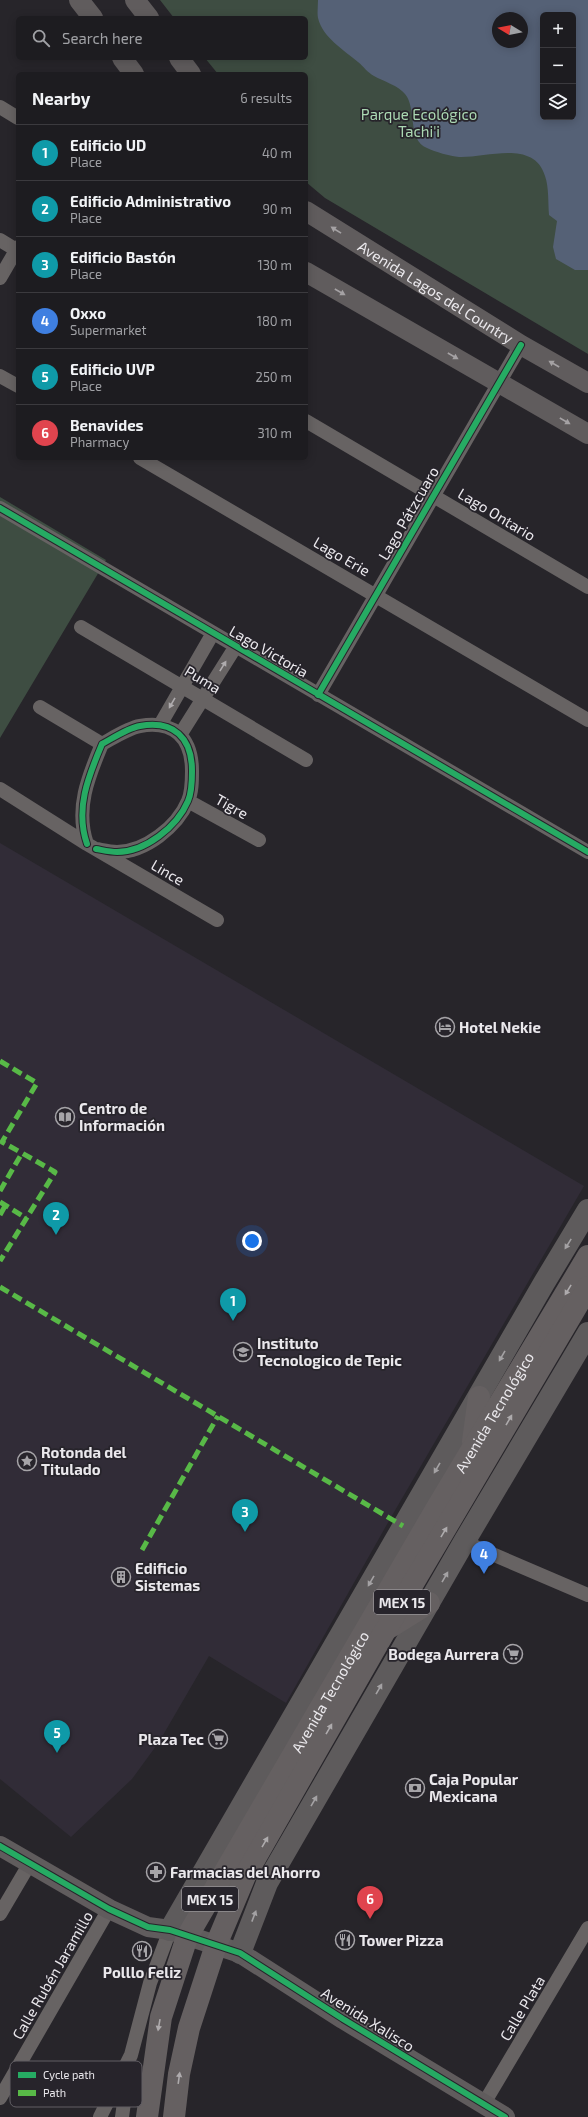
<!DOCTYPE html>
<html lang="en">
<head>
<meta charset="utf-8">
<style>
	body { margin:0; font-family:"Exo 2",sans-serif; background:#2a292d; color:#f1f3f6 }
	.controls { position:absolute; right:12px; top:12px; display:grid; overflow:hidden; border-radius:6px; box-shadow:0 2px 10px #0003 }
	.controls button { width:36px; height:36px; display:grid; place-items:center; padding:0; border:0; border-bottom:1px solid #3b3a3e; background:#1d1c20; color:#f1f3f6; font:20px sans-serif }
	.compass { position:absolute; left:492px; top:12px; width:36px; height:36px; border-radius:50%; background:#1d1c20; box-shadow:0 2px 10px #0003; rotate:280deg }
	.you { position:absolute; left:252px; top:1241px; width:14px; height:14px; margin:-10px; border:3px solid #fff; border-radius:50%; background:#1a73e8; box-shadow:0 0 0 6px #1a73e833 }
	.badge { display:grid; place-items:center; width:26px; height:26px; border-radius:50%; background:#bca0f2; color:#fff; font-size:13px; font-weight:700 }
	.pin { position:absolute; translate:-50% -33px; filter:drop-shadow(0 1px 2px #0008) }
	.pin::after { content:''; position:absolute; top:21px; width:14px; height:12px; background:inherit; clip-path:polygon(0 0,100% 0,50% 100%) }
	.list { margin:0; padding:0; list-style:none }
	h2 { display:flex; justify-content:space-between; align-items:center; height:52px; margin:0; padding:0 16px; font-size:17px }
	h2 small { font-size:13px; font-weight:400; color:#a0a1a5 }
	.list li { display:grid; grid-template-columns:26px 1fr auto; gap:12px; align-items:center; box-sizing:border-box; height:56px; padding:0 16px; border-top:1px solid #3b3a3e }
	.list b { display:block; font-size:15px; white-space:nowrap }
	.list p { margin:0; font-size:13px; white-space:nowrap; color:#a0a1a5 }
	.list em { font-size:13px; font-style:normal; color:#a0a1a5 }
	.icon { flex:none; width:22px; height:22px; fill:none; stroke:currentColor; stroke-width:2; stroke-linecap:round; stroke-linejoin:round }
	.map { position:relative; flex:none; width:588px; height:2117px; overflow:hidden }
	.search { position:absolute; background:#1d1c20; box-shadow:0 2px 10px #0003; left:16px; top:16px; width:292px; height:44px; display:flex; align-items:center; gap:10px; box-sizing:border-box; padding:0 14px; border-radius:6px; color:#a0a1a5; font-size:15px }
	.panel { position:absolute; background:#1d1c20; box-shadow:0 2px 10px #0003; left:16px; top:72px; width:292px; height:388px; border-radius:6px }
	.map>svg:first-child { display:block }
</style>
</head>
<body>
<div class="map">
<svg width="588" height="2117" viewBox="0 0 588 2117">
	<rect width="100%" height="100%" fill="#27252a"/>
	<path fill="#312c37" d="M 0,843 L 584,1186 L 390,1519 L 286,1703 L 209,1656 L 159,1742 L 132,1779 L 71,1837 L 0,1779 Z"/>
	<path fill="#3e4d42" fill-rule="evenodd" d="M 160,0 L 588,0 L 588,354 L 325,198 L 306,182 L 306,74 L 218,74 L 205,58 L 306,58 L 306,18 L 174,18 ZM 543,15 L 573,15 L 573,117 L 543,117 ZM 498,18 L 522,18 L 522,42 L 498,42 Z
		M 0,497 L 106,560 L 0,738 Z"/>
	<path fill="#556176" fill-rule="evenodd" d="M 318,0 L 588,0 L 588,270 L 575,270 L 556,259 L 553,247 L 557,221 L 549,215 C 548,203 549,187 545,176 C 534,139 486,158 459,157 C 450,156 435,152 427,148 C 407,140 417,108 405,94 C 399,86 383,81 374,76 C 367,72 364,67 358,62 C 344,50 323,38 318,18 C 317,13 318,6 318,0 ZM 543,15 L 573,15 L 573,117 L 543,117 ZM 498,18 L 522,18 L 522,42 L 498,42 Z"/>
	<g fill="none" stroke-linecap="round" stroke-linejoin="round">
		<path stroke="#676363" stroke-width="14" d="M 0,107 L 18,118
			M 0,240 L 18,251
			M 0,278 L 18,247
			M 0,376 L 18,386
			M 306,421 L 588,587
			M 140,458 L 588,720
			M 0,508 L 588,852
			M 81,627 L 306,760
			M 318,695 L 521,345
			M 40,707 L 102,744
			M 160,725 L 213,633
			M 180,735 L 236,646
			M 0,789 L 87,844 L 217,920
			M 188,801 L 259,840
			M 87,844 C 75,809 88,777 102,744 C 113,738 128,728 140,726 C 174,720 192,738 192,771 C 192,781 192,792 188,801 C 177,827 145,852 117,852 C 110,852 102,850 96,849
			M 464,1542 L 588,1595
			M 0,1914 L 30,1863
			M 0,2098 L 109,1909
			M 483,2105 L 588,1928
			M 100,2117 L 131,2055 L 150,1983 L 170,1930
			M 122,2117 L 129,2067"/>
		<g stroke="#605c5d" stroke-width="20">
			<path d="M 79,0 L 93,18"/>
			<path d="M 135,0 L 149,18"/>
			<path d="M 122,58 L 134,74"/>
			<path d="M 179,58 L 191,74"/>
			<path id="s1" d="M 306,211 L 521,345 L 588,383"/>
			<path d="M 306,272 L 588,434"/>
			<path d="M 0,1846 L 109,1909 L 148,1927 L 170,1930 L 240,1953 L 343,2019 L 505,2117"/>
		</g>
		<path stroke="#5e5b5c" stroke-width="22" d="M 170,1930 L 544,1283 L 588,1210
			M 240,1953 L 267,1883 L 464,1542 L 588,1333"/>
		<g stroke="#656061" stroke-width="22">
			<path d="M 473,1441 L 479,1397"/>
			<path d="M 387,1629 L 429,1603"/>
			<path id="s2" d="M 147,2117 L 161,2017 L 187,1937 L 435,1511 L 588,1256"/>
			<path d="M 174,2117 L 179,2074 L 189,2028 L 216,1945 L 245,1876 L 385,1631 L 588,1287"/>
		</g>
		<path stroke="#58b947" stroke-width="5" stroke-dasharray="10 5" stroke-linecap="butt" d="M 0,1061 L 37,1083 L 2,1142 L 22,1153
			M 0,1191 L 22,1153 L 55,1172 L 0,1261
			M 0,1202 L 26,1218
			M 0,1215 L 5,1206
			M 0,1287 L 403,1526
			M 142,1550 L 218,1416"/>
		<g stroke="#27242b" stroke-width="8">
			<path id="cycleway" d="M 0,508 L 588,852
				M 318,695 L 521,345
				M 87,844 C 75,809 88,777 102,744 C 113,738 128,728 140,726 C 174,720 192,738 192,771 C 192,781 192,792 188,801 C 177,827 145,852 117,852 C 110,852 102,850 96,849
				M 0,1846 L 109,1909 L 148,1927 L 170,1930 L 240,1953 L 343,2019 L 505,2117"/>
		</g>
		<use href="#cycleway" stroke="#26ab63" stroke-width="6"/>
	</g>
	<defs><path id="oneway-solid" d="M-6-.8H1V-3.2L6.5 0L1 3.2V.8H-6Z"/></defs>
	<g fill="#a5a2a4">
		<use href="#oneway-solid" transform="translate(336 230) rotate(-148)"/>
		<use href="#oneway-solid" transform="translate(340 292) rotate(30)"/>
		<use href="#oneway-solid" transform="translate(453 356) rotate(30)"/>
		<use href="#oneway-solid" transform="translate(554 364) rotate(-150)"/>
		<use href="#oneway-solid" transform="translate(565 421) rotate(30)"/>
	</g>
	<g fill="#afacae">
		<use href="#oneway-solid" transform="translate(223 666) rotate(-58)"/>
		<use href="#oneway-solid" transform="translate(172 703) rotate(120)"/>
	</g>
	<g fill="#a4a2a4">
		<use href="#oneway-solid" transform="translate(568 1244) rotate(122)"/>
		<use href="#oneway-solid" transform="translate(502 1356) rotate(120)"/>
		<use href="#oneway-solid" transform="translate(437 1468) rotate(120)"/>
		<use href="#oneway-solid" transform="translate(445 1577) rotate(-60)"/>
		<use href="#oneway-solid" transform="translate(371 1581) rotate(120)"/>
		<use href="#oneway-solid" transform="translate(379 1689) rotate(-60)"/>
		<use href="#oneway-solid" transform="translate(314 1801) rotate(-60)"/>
		<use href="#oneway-solid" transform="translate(254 1916) rotate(-69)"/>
	</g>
	<g fill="#aeabad">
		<use href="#oneway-solid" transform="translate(568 1290) rotate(121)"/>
		<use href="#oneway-solid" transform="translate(509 1420) rotate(-60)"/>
		<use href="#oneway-solid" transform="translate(444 1532) rotate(-59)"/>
		<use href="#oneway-solid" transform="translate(329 1729) rotate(-60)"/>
		<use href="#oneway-solid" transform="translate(265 1842) rotate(-60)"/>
		<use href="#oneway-solid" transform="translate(159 2025) rotate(100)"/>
		<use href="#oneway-solid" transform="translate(179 2078) rotate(-82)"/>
	</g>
	<defs>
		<g id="hotel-ring" transform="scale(1)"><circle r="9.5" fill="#27242b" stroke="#a6a4a8" stroke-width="1.5"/><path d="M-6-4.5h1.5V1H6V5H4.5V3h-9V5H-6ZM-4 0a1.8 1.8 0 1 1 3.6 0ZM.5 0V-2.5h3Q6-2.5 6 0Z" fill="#a6a4a8"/></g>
		<g id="library-ring" transform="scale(1)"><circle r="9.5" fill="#27242b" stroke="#a6a4a8" stroke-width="1.5"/><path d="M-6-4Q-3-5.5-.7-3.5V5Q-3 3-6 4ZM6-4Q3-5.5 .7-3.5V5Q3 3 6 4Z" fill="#a6a4a8"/></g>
		<g id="university-ring" transform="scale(1)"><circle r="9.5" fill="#27242b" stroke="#a6a4a8" stroke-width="1.5"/><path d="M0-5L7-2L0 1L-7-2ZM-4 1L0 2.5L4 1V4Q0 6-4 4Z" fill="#a6a4a8"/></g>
		<g id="sight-ring" transform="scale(1)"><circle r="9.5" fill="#27242b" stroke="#a6a4a8" stroke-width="1.5"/><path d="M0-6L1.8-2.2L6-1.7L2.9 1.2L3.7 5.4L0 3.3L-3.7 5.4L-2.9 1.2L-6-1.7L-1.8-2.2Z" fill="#a6a4a8"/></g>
		<g id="building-ring" transform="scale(1)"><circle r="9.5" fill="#27242b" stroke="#a6a4a8" stroke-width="1.5"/><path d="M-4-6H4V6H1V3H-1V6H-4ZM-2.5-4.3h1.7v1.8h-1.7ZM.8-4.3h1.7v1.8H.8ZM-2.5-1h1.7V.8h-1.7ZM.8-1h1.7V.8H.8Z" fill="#a6a4a8"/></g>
		<g id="supermarket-ring" transform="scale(1)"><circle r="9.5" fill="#27242b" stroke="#a6a4a8" stroke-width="1.5"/><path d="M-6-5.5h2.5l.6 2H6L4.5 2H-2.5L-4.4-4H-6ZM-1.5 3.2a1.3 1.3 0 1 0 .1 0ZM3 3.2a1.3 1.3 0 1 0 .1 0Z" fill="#a6a4a8"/></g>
		<g id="bank-ring" transform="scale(1)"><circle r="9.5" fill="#27242b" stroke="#a6a4a8" stroke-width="1.5"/><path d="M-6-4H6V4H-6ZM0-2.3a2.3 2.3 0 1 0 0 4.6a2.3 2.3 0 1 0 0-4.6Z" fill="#a6a4a8"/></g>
		<g id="pharmacy-ring" transform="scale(1)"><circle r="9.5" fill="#27242b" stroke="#a6a4a8" stroke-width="1.5"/><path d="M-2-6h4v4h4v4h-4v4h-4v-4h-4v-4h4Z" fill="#a6a4a8"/></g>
		<g id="restaurant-ring" transform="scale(1)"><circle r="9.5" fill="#27242b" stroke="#a6a4a8" stroke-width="1.5"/><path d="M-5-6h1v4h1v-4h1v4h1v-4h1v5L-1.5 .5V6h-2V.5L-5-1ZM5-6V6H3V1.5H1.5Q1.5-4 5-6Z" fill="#a6a4a8"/></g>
	</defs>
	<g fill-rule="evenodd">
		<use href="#hotel-ring" x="445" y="1027"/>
		<use href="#library-ring" x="65" y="1117"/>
		<use href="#university-ring" x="243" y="1352"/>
		<use href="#sight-ring" x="27" y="1461"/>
		<use href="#building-ring" x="121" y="1577"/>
		<use href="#supermarket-ring" x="513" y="1654"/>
		<use href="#supermarket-ring" x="218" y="1739"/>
		<use href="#bank-ring" x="415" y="1788"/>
		<use href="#pharmacy-ring" x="156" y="1872"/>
		<use href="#restaurant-ring" x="345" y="1940"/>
		<use href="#restaurant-ring" x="142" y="1951"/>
	</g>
	<g text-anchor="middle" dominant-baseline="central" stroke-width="3.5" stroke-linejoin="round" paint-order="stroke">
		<g fill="#27242b" stroke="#b0adb2" stroke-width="1">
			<rect x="374" y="1590" width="56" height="24" rx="3"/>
			<rect x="182" y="1887" width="56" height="24" rx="3"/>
		</g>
		<g font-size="14" font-weight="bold" fill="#eae8ec">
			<text x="402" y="1602">MEX 15</text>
			<text x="210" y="1899">MEX 15</text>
		</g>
		<g font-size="15" fill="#abd8b3" stroke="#27242b">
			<text x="419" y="114">Parque Ecológico<tspan x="419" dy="17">Tachi'i</tspan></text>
		</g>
		<g font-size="15" fill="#eae8ec" stroke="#27242b">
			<text stroke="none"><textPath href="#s1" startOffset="153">Avenida Lagos del Country</textPath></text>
			<text transform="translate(408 513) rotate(-60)">Lago Pátzcuaro</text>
			<text transform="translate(497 514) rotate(31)">Lago Ontario</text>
			<text transform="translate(342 556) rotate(30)">Lago Erie</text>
			<text transform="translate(269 651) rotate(30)">Lago Victoria</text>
			<text transform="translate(203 679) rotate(31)">Puma</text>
			<text transform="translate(232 806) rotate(29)">Tigre</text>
			<text transform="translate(168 872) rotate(30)">Lince</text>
			<text stroke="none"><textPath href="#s2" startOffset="793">Avenida Tecnológico</textPath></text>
			<text stroke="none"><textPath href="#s2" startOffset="469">Avenida Tecnológico</textPath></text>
			<text transform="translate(52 1975) rotate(-60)">Calle Rubén Jaramillo</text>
			<text transform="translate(522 2008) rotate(-59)">Calle Plata</text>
			<text transform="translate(368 2019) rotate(32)">Avenida Xalisco</text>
		</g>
		<g font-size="15" font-weight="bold" fill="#eae8ec" stroke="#27242b" text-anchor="start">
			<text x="459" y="1027">Hotel Nekie</text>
			<text x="79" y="1108">Centro de<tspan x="79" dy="17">Información</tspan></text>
			<text x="257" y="1343">Instituto<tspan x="257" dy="17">Tecnologico de Tepic</tspan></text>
			<text x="41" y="1452">Rotonda del<tspan x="41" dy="17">Titulado</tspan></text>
			<text x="135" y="1568">Edificio<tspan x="135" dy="17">Sistemas</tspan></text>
			<text x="499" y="1654" text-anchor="end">Bodega Aurrera</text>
			<text x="204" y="1739" text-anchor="end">Plaza Tec</text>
			<text x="429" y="1779">Caja Popular<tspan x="429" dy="17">Mexicana</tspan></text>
			<text x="170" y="1872">Farmacias del Ahorro</text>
			<text x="359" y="1940">Tower Pizza</text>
			<text x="142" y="1972" text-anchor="middle">Polllo Feliz</text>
		</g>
	</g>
	<rect x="10" y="2061" width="132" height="46" rx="6" fill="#27242b" stroke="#625f65" stroke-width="1"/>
	<rect x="18" y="2072" width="18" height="6" fill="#26ab63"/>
	<rect x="18" y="2090" width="18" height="6" fill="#58b947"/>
	<g font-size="11" fill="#eae8ec">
		<text x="43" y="2079">Cycle path</text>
		<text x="43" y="2097">Path</text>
	</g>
</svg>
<div class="controls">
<button>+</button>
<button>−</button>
<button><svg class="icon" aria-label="layers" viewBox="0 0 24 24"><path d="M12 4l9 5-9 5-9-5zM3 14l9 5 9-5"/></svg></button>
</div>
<svg class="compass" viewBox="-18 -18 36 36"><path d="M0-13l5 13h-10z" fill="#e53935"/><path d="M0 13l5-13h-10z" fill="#a0a1a5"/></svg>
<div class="you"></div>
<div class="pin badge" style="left:233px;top:1321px;background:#0f9aa8">1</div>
<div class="pin badge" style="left:56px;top:1235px;background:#0f9aa8">2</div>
<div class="pin badge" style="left:245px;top:1532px;background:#0f9aa8">3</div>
<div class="pin badge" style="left:484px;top:1574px;background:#3f7fe0">4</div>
<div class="pin badge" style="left:57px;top:1753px;background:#0f9aa8">5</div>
<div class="pin badge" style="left:370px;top:1919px;background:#e0444e">6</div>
<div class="search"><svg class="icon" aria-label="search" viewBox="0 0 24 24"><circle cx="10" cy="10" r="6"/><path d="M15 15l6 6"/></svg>Search here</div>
<section class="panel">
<h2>Nearby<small>6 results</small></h2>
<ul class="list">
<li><span class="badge" style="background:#0f9aa8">1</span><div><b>Edificio UD</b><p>Place</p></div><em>40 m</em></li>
<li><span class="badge" style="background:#0f9aa8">2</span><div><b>Edificio Administrativo</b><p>Place</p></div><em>90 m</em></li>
<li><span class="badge" style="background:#0f9aa8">3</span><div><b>Edificio Bastón</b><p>Place</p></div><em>130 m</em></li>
<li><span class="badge" style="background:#3f7fe0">4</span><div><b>Oxxo</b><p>Supermarket</p></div><em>180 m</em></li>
<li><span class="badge" style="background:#0f9aa8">5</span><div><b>Edificio UVP</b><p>Place</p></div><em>250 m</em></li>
<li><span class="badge" style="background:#e0444e">6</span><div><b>Benavides</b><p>Pharmacy</p></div><em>310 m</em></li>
</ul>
</section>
</div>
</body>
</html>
